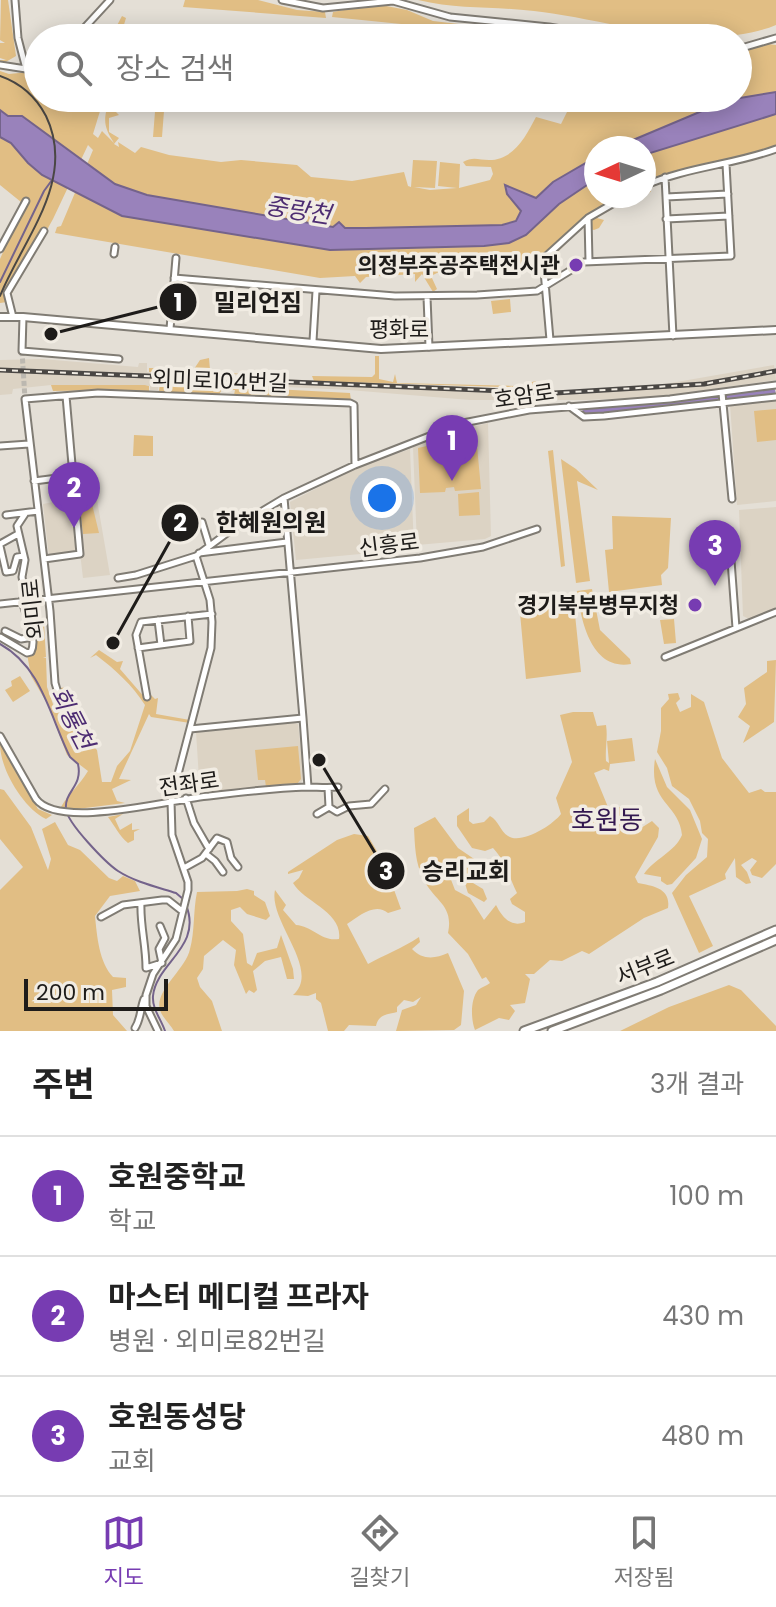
<!DOCTYPE html>
<html lang="ko">
<head>
<meta charset="utf-8">
<style>
	body { margin:0; font-family:Poppins,"Noto Sans KR",sans-serif; background:#f6f6f6; color:#222 }
	.compass { position:absolute; left:584px; top:136px; width:72px; height:72px; border-radius:50%; background:#fff; box-shadow:0 4px 20px #0003; rotate:266deg }
	.scale { position:absolute; left:24px; bottom:20px; width:144px; box-sizing:border-box; padding-left:8px; border:4px solid #1e1c1a; border-top:0; font-size:22px; line-height:28px; white-space:nowrap; color:#1e1c1a; -webkit-text-stroke:6px #f1ece3; paint-order:stroke }
	.you { position:absolute; left:382px; top:498px; width:28px; height:28px; margin:-20px; border:6px solid #fff; border-radius:50%; background:#1a73e8; box-shadow:0 0 0 12px #1a73e833 }
	.badge { display:grid; place-items:center; width:52px; height:52px; border-radius:50%; background:#773cb2; color:#fff; font-size:26px; font-weight:700 }
	.pin { position:absolute; translate:-50% -66px; filter:drop-shadow(0 2px 4px #0008) }
	.pin::after { content:''; position:absolute; top:42px; width:28px; height:24px; background:inherit; clip-path:polygon(0 0,100% 0,50% 100%) }
	.list { margin:0; padding:0; list-style:none }
	h2 { display:flex; justify-content:space-between; align-items:center; height:104px; margin:0; padding:0 32px; font-size:34px }
	h2 small { font-size:26px; font-weight:400; color:#767676 }
	.list li { display:grid; grid-template-columns:52px 1fr auto; gap:24px; align-items:center; box-sizing:border-box; height:120px; padding:0 32px; border-top:2px solid #e0e0e0 }
	.list b { display:block; font-size:30px; white-space:nowrap }
	.list p { margin:0; font-size:26px; white-space:nowrap; color:#767676 }
	.list em { font-size:26px; font-style:normal; color:#767676 }
	.icon { flex:none; width:44px; height:44px; fill:none; stroke:currentColor; stroke-width:2; stroke-linecap:round; stroke-linejoin:round }
	.map { position:relative; flex:none; width:776px; height:1031px; overflow:hidden }
	.search { position:absolute; background:#fff; box-shadow:0 4px 20px #0003; left:24px; right:24px; top:24px; height:88px; display:flex; align-items:center; gap:20px; box-sizing:border-box; padding:0 28px; border-radius:44px; color:#767676; font-size:30px }
	.sheet { height:464px; background:#fff }
	nav { display:flex; justify-content:space-around; align-items:center; box-sizing:border-box; height:112px; border-top:2px solid #e0e0e0; background:#fff; font-size:22px; color:#767676 }
	nav a { display:grid; justify-items:center; gap:4px }
	nav .on { color:#773cb2 }
	.map>svg:first-child { display:block }
</style>
</head>
<body>
<div class="map">
<svg width="776" height="1031" viewBox="0 0 776 1031">
	<rect width="100%" height="100%" fill="#e4dfd6"/>
	<path fill="#dcd3c4" d="M 42,359 L 138,367 L 139,363 L 147,363 L 147,372 L 178,375 L 177,383 L 159,382 L 158,390 L 150,390 L 150,386 L 145,385 L 51,385 L 13,389 L 12,394 L 0,395 L 0,360 Z
		M 774,365 L 776,380 L 656,397 L 586,400 L 470,400 L 349,390 L 178,382 L 179,375 L 573,391 L 648,387 Z
		M 776,399 L 776,501 L 737,505 L 730,404 Z
		M 488,423 L 491,536 L 485,539 L 417,545 L 413,447 L 444,434 Z
		M 410,449 L 414,549 L 296,560 L 290,502 L 354,469 Z
		M 96,494 L 110,575 L 83,578 L 80,553 L 49,557 L 43,504 Z
		M 776,507 L 776,609 L 751,620 L 743,616 L 739,510 Z
		M 294,723 L 298,724 L 304,779 L 297,786 L 200,794 L 196,732 Z"/>
	<path fill="#e1be84" d="M 1,0 L 8,0 L 16,56 L 4,63 L 0,62 L 0,60 L 6,60 L 0,58 L 0,43 L 5,43 L 0,40 Z
		M 185,0 L 258,0 L 297,10 L 325,12 L 326,18 L 183,7 Z
		M 418,0 L 776,0 L 776,25 C 706,54 607,19 534,11 C 493,6 459,10 418,0 Z
		M 376,4 L 407,10 L 433,21 L 476,26 L 474,38 L 431,32 L 411,25 L 332,17 L 333,12 Z
		M 122,16 L 126,18 L 120,38 L 90,35 L 88,31 L 98,25 L 94,31 L 114,31 Z
		M 768,44 L 776,45 L 776,147 L 733,161 L 670,172 L 648,182 L 651,192 L 644,193 L 644,148 L 596,148 L 596,196 L 622,196 L 597,218 L 604,220 L 599,228 L 594,230 L 582,227 L 550,260 L 508,267 L 441,271 L 431,276 L 437,289 L 433,292 L 422,274 L 415,282 L 415,274 L 366,277 L 360,283 L 355,276 L 320,278 L 55,233 L 57,227 L 61,226 L 93,150 L 88,145 L 53,219 L 7,302 L 0,303 L 0,259 L 20,214 L 21,202 L 0,185 L 0,71 L 9,74 L 29,72 L 38,76 L 38,98 L 104,98 L 93,134 L 98,138 L 102,131 L 114,143 C 103,126 103,119 110,98 L 115,98 L 112,100 L 114,110 L 119,115 L 109,118 L 109,132 L 119,138 L 114,144 L 119,147 L 118,142 L 135,153 L 141,147 L 169,155 L 221,162 L 241,160 L 297,165 L 311,177 L 352,181 L 404,172 L 408,186 L 411,187 L 413,160 L 437,161 L 435,188 L 414,187 L 430,190 L 457,188 L 438,186 L 440,162 L 460,164 L 459,188 L 490,180 L 493,174 L 491,167 L 466,166 L 463,162 C 473,156 479,160 489,160 C 514,160 526,136 536,117 L 561,124 L 571,104 L 607,98 L 738,98 L 738,51 Z
		M 165,98 L 162,137 L 153,137 L 156,99 L 152,99 Z
		M 510,299 L 511,312 L 493,314 L 491,301 Z
		M 375,356 L 379,356 L 379,379 L 393,382 L 395,374 L 397,383 L 516,386 L 536,381 L 535,388 L 314,381 L 312,376 L 372,377 L 375,374 Z
		M 209,358 L 210,370 L 240,374 L 241,370 L 264,375 L 149,372 L 149,368 L 194,369 L 200,360 Z
		M 160,383 L 350,393 L 351,401 L 234,395 L 235,390 L 222,389 L 219,395 L 112,390 L 53,391 L 51,385 L 145,385 L 149,386 L 149,391 L 159,391 Z
		M 776,409 L 776,440 L 757,442 L 754,411 Z
		M 134,435 L 153,436 L 153,456 L 133,456 Z
		M 476,435 L 481,489 L 455,491 L 454,487 L 446,488 L 445,492 L 420,493 L 418,448 Z
		M 553,450 L 565,566 L 561,567 L 548,451 Z
		M 561,459 L 576,469 L 598,490 L 577,481 L 590,581 L 576,583 Z
		M 479,492 L 480,515 L 459,516 L 458,494 Z
		M 79,498 L 92,504 L 99,533 L 83,534 Z
		M 612,516 L 671,518 L 668,568 L 661,575 L 662,585 L 609,592 L 605,550 L 613,549 Z
		M 592,589 L 600,630 L 630,659 L 631,664 C 591,671 581,620 577,591 Z
		M 574,605 L 581,672 L 526,679 L 520,613 Z
		M 674,619 L 676,643 L 664,644 L 660,620 Z
		M 44,624 L 46,657 L 43,658 L 46,658 L 47,687 L 54,707 L 65,703 L 60,688 L 68,687 L 86,739 L 97,750 L 102,782 L 111,782 L 117,766 L 130,751 L 145,705 C 132,685 116,670 96,655 L 90,658 L 99,650 L 117,662 L 123,661 L 120,669 L 146,699 L 149,693 L 155,699 L 158,698 L 156,714 L 190,720 L 190,723 L 151,717 L 149,714 L 119,779 L 131,780 L 112,789 L 117,801 L 125,803 L 77,809 L 61,807 C 69,793 79,786 88,771 L 67,755 L 48,705 L 31,676 L 27,654 L 36,645 L 32,627 Z
		M 776,660 L 774,722 L 743,743 L 750,726 L 738,717 L 746,704 L 744,688 L 767,672 L 767,661 Z
		M 20,676 L 30,691 L 13,702 L 5,690 L 12,686 L 11,681 Z
		M 678,693 L 680,699 L 676,703 L 680,712 L 691,707 L 691,694 L 704,702 L 722,758 L 749,793 L 761,789 L 765,792 L 776,792 L 776,864 L 762,878 L 752,875 L 750,870 L 757,861 L 752,858 L 741,865 L 747,872 L 751,883 L 746,884 L 736,877 L 735,858 L 725,874 L 726,879 L 689,896 L 713,946 L 699,953 L 672,893 L 686,875 L 707,857 L 708,839 L 702,833 L 700,821 L 689,799 L 672,786 L 667,768 L 657,752 L 661,731 L 661,708 L 669,699 L 668,694 Z
		M 573,712 L 593,712 L 597,726 L 606,725 C 608,737 605,749 606,761 L 609,763 L 607,741 L 632,738 L 635,761 L 610,764 L 609,771 L 604,769 L 594,773 L 608,807 L 624,807 L 641,828 L 652,821 L 659,828 L 658,837 L 635,877 L 638,883 C 653,886 671,888 668,908 L 644,918 L 589,954 L 582,951 L 562,961 L 550,960 L 534,974 L 525,974 L 530,979 L 525,1003 L 510,1005 L 515,1011 L 509,1020 L 499,1018 L 475,1030 C 471,1020 470,1000 478,990 C 482,987 486,986 490,983 L 486,977 L 482,979 L 468,954 L 448,933 C 454,904 434,902 423,878 C 415,862 415,846 414,828 L 435,817 L 458,848 L 483,865 L 484,869 L 468,880 L 483,889 L 487,899 L 484,902 L 468,893 C 465,884 464,874 453,873 L 450,877 L 455,890 L 470,898 L 484,920 L 496,905 C 502,917 511,928 525,922 L 525,912 L 512,904 L 510,899 L 517,893 C 509,877 506,862 493,848 L 485,851 L 472,848 L 457,826 L 457,816 L 469,808 L 469,821 L 473,824 L 484,822 L 490,816 C 499,821 500,831 508,836 C 521,845 553,825 561,814 L 556,798 L 572,762 L 560,715 Z
		M 0,744 L 38,809 L 52,815 L 46,819 C 23,808 0,769 0,744 Z
		M 298,746 L 301,779 L 297,784 L 266,787 L 265,780 L 258,780 L 255,750 Z
		M 655,759 L 667,787 L 690,810 L 702,839 L 696,858 L 672,884 L 667,885 L 661,881 L 661,877 L 644,874 C 654,859 675,852 682,835 C 679,803 648,804 655,759 Z
		M 0,789 L 4,790 L 31,827 L 48,870 L 51,859 L 42,829 L 55,822 L 68,845 L 80,850 L 109,878 L 117,881 L 123,876 L 135,881 L 140,891 L 110,896 L 95,916 C 97,936 99,962 113,977 L 126,978 L 126,987 L 112,990 L 113,1015 L 127,1031 L 0,1031 L 0,890 L 23,867 L 0,839 Z
		M 123,814 L 115,819 L 120,830 L 132,823 L 132,830 L 140,829 L 134,832 L 134,840 L 128,843 C 119,836 115,826 108,817 Z
		M 354,834 L 368,836 L 385,865 L 401,909 L 388,913 C 375,902 359,916 347,924 L 368,964 C 384,955 403,948 419,937 L 420,942 L 412,949 C 422,960 435,959 448,953 L 464,991 L 461,1025 L 454,1030 L 396,1031 L 402,1010 L 416,1005 L 421,997 L 413,1002 L 404,1000 L 397,1007 L 397,1012 C 386,1015 379,1014 376,1026 L 349,1025 L 344,1031 L 328,1031 L 321,1003 L 316,999 L 316,993 L 308,996 L 293,995 C 322,970 268,921 275,890 L 286,905 L 283,910 L 296,925 C 313,926 321,942 339,939 C 343,912 304,902 293,883 L 299,878 L 303,870 L 288,874 L 288,872 L 337,840 Z
		M 247,889 L 254,891 L 254,895 L 265,902 L 270,916 L 266,920 L 247,914 L 240,907 L 231,910 L 231,921 L 243,934 L 247,963 L 252,966 L 257,953 L 277,948 L 281,935 L 293,969 L 294,979 L 287,979 L 281,957 L 265,961 L 253,971 L 257,990 L 254,993 L 249,990 L 246,994 L 234,965 L 236,950 L 223,940 L 204,956 L 203,969 L 197,978 L 200,987 L 212,1001 L 222,1031 L 174,1031 C 170,1024 162,1017 160,1010 C 154,991 186,969 190,949 C 195,931 193,911 197,892 L 237,891 Z
		M 729,985 L 741,990 L 776,1026 L 776,1031 L 620,1031 L 669,1007 Z"/>
	<path fill="#9982bb" stroke="#74638b" stroke-width="2" d="M 776,92 L 776,114 L 644,155 L 644,148 L 614,148 L 728,100 Z
		M 0,110 L 8,116 L 22,116 L 115,184 L 147,195 L 333,227 L 339,222 L 345,228 L 366,228 L 502,225 L 516,221 L 521,211 L 507,194 L 505,185 L 536,198 L 553,182 L 596,157 L 596,179 L 559,204 L 526,235 L 509,243 L 484,246 L 330,250 L 122,216 L 42,175 L 28,163 L 11,143 L 0,137 Z"/>
	<g fill="none" stroke-linecap="round" stroke-linejoin="round">
		<path stroke="#74638b" stroke-width="2" d="M 0,282 L 44,191 L 52,180
			M 0,644 C 42,667 50,717 70,757 L 78,764 C 83,787 64,791 66,809 C 67,823 106,863 118,871 C 135,882 157,887 176,893 L 183,899
			M 165,1031 C 161,1019 152,1009 153,996 C 156,963 203,947 186,905"/>
		<path stroke="#9982bb" stroke-width="9" d="M 587,411 L 662,406 L 771,392"/>
		<path stroke="#bcb8b0" stroke-width="5" stroke-dasharray="5 2.5" stroke-linecap="butt" d="M 22,351 L 25,399"/>
		<g stroke="#807c74" stroke-width="9">
			<path id="minor" d="M 15,0 L 18,38 L 26,69
				M 282,0 L 323,8 L 393,1 L 450,17 L 549,27 L 616,38
				M 75,38 L 110,0
				M 738,49 L 776,38
				M 0,65 L 26,69 L 38,64
				M 665,177 L 673,336
				M 644,186 C 686,167 733,165 776,149
				M 666,197 L 728,194
				M 588,218 L 589,261
				M 666,219 L 729,216
				M 0,249 L 26,201
				M 114,254 L 115,247
				M 174,278 L 395,296 L 477,295 L 537,291 L 584,262 L 731,256 L 726,164
				M 427,297 L 429,347
				M 13,317 L 7,293 L 44,231
				M 23,317 L 22,351 L 119,359
				M 170,329 L 176,258
				M 550,340 L 543,259 L 588,218 L 626,196
				M 313,341 L 316,291
				M 722,393 L 732,499
				M 569,406 L 584,417 L 604,416 L 776,397
				M 0,446 L 29,444
				M 34,481 L 73,476 L 66,396
				M 25,514 L 17,526 L 25,560 L 22,577 L 26,600
				M 6,515 L 38,511
				M 202,522 L 209,545
				M 0,544 L 18,534
				M 0,546 L 6,572 L 13,571 L 17,557 L 24,556
				M 730,547 L 736,628
				M 199,553 L 287,542
				M 44,559 L 80,554 L 73,476
				M 118,578 L 136,575 L 196,556 L 234,528 L 284,498 L 355,465 L 463,423 L 529,410 L 670,399 L 776,385
				M 0,604 L 420,558 L 483,547 L 537,529
				M 158,620 L 161,645
				M 5,631 L 21,639 L 33,637
				M 0,637 L 27,653 L 31,652 C 38,638 25,615 22,600
				M 138,648 L 190,641 L 188,616
				M 665,657 L 776,612
				M 147,697 L 136,635 L 141,622 L 212,614
				M 61,703 L 55,683 L 50,611 L 25,399 L 98,393 L 350,403 L 354,405 L 355,465
				M 303,718 L 308,787
				M 190,729 L 303,718 L 284,498
				M 0,736 L 36,799 C 59,830 173,799 209,796 C 241,792 275,788 307,787 C 317,787 327,788 338,787
				M 328,788 L 329,807 L 337,812 L 349,806 L 371,804 L 385,789
				M 186,798 L 194,823 L 209,849
				M 317,814 L 329,807
				M 206,854 L 215,861 L 223,872
				M 184,868 L 202,858 L 217,838 L 227,842 L 231,858 L 238,867
				M 141,903 C 140,925 146,945 146,968 L 162,963 L 159,949 L 165,938 L 160,926
				M 101,917 L 123,905 L 162,900 L 168,900 L 182,911
				M 135,1028 C 141,1019 140,1009 144,999
				M 158,1031 L 146,1006 L 146,995 L 153,974 L 176,939 L 188,890 L 188,882 L 172,835 L 171,801 L 211,648 L 212,622 L 210,600 L 196,556"/>
		</g>
		<g stroke="#807c74" stroke-width="10">
			<path id="major" d="M 0,317 L 23,317 L 381,349 L 776,330"/>
		</g>
		<g stroke="#807c74" stroke-width="11">
			<path id="highway" d="M 524,1031 L 657,982 L 776,930
				M 552,1031 L 661,990 L 776,940"/>
		</g>
		<use href="#minor" stroke="#fff" stroke-width="5"/>
		<use href="#major" stroke="#fff" stroke-width="6"/>
		<use href="#highway" stroke="#fff" stroke-width="7"/>
		<path stroke="#4a4744" stroke-width="2" d="M 0,76 C 20,83 36,97 46,116 C 77,180 23,239 0,296"/>
		<g stroke="#4a4744" stroke-width="5">
			<path id="rail" d="M 0,370 L 555,393 L 704,384 L 776,371"/>
		</g>
		<use href="#rail" stroke="#f1ece3" stroke-width="2" stroke-dasharray="6" stroke-linecap="butt"/>
	</g>
	<g fill="#773cb2" stroke="#f1ece3" stroke-width="3">
		<circle cx="576" cy="265" r="8"/>
		<circle cx="695" cy="605" r="8"/>
	</g>
	<g text-anchor="middle" dominant-baseline="central" stroke-width="7" stroke-linejoin="round" paint-order="stroke">
		<g font-size="22" font-weight="bold" fill="#1e1c1a" stroke="#f1ece3" text-anchor="end">
			<text x="560" y="265">의정부주공주택전시관</text>
			<text x="679" y="605">경기북부병무지청</text>
		</g>
		<g font-size="22" fill="#1e1c1a" stroke="#f1ece3">
			<text x="399" y="329">평화로</text>
			<text transform="translate(220 381) rotate(2)">외미로104번길</text>
			<text transform="translate(524 396) rotate(-8)">호암로</text>
			<text transform="translate(389 545) rotate(-7)">신흥로</text>
			<text transform="translate(33 609) rotate(-96)">외미로</text>
			<text transform="translate(189 784) rotate(-8)">전좌로</text>
			<text transform="translate(645 967) rotate(-22)">서부로</text>
		</g>
		<g font-size="24" font-style="italic" fill="#4d2c72" stroke="#f1ece3">
			<text transform="translate(298 210) rotate(9)">중랑천</text>
			<text transform="translate(72 718) rotate(63)">회룡천</text>
		</g>
		<g font-size="26" fill="#331850" stroke="#f1ece3">
			<text x="607" y="820">호원동</text>
		</g>
	</g>
	<path fill="none" stroke="#1e1c1a" stroke-width="3" d="M51 334L178 302M113 643L180 523M319 760L386 871"/>
	<g fill="#1e1c1a" stroke="#f1ece3" stroke-width="3">
		<circle cx="51" cy="334" r="8"/>
		<circle cx="113" cy="643" r="8"/>
		<circle cx="319" cy="760" r="8"/>
		<circle cx="178" cy="302" r="20"/>
		<circle cx="180" cy="523" r="20"/>
		<circle cx="386" cy="871" r="20"/>
	</g>
	<g font-size="24" text-anchor="middle" font-weight="bold" fill="#fff">
		<text x="178" y="311">1</text>
		<text x="180" y="531">2</text>
		<text x="386" y="880">3</text>
	</g>
	<g font-size="24" text-anchor="middle" font-weight="bold" fill="#1e1c1a" stroke="#f1ece3" stroke-width="7" stroke-linejoin="round" paint-order="stroke">
		<text x="258" y="311">밀리언짐</text>
		<text x="271" y="531">한혜원의원</text>
		<text x="466" y="880">승리교회</text>
	</g>
</svg>
<svg class="compass" viewBox="-18 -18 36 36"><path d="M0-13l5 13h-10z" fill="#e53935"/><path d="M0 13l5-13h-10z" fill="#767676"/></svg>
<div class="scale">200 m</div>
<div class="you"></div>
<div class="pin badge" style="left:452px;top:481px">1</div>
<div class="pin badge" style="left:74px;top:528px">2</div>
<div class="pin badge" style="left:715px;top:586px">3</div>
<div class="search"><svg class="icon" aria-label="search" viewBox="0 0 24 24"><circle cx="10" cy="10" r="6"/><path d="M15 15l6 6"/></svg>장소 검색</div>
</div>
<section class="sheet">
<h2>주변<small>3개 결과</small></h2>
<ul class="list">
<li><span class="badge">1</span><div><b>호원중학교</b><p>학교</p></div><em>100 m</em></li>
<li><span class="badge">2</span><div><b>마스터 메디컬 프라자</b><p>병원 · 외미로82번길</p></div><em>430 m</em></li>
<li><span class="badge">3</span><div><b>호원동성당</b><p>교회</p></div><em>480 m</em></li>
</ul>
</section>
<nav>
<a class="on"><svg class="icon" aria-label="map" viewBox="0 0 24 24"><path d="M3 6l6-2 6 2 6-2v14l-6 2-6-2-6 2zM9 4v14M15 6v14"/></svg>지도</a>
<a><svg class="icon" aria-label="directions" viewBox="0 0 24 24"><path d="M12 3l9 9-9 9-9-9zM9 14v-3h6M13 9l2 2-2 2"/></svg>길찾기</a>
<a><svg class="icon" aria-label="saved" viewBox="0 0 24 24"><path d="M7 4h10v16l-5-4-5 4z"/></svg>저장됨</a>
</nav>
</body>
</html>
